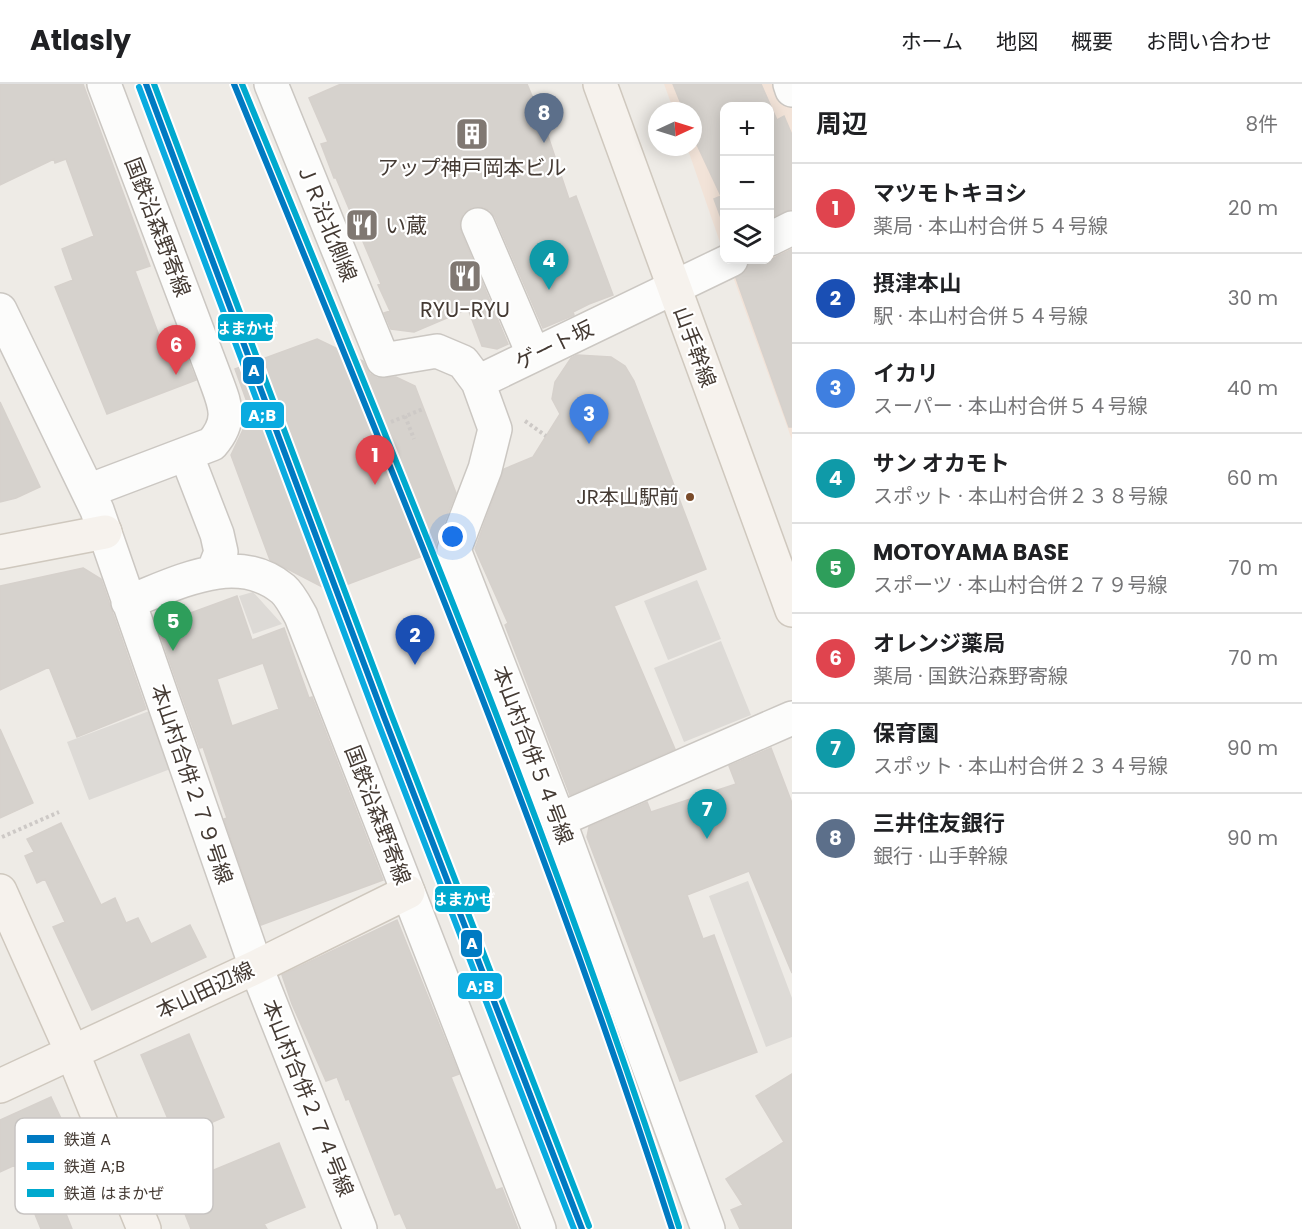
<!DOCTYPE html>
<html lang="ja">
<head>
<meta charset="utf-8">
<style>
	body { margin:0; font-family:Poppins,"Noto Sans JP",sans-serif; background:#f2f2f2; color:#202124 }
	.controls { position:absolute; right:18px; top:18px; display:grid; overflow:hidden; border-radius:12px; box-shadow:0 3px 15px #0003 }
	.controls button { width:54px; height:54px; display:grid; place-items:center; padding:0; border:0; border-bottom:2px solid #e0e0e0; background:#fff; color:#202124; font:30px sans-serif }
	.compass { position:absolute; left:648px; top:18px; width:54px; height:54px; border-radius:50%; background:#fff; box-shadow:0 3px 15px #0003; rotate:86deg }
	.you { position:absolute; left:453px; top:453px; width:21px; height:21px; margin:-15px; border:4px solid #fff; border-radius:50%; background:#1a73e8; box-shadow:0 0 0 9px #1a73e833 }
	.badge { display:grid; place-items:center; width:39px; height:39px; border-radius:50%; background:#807872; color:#fff; font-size:20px; font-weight:700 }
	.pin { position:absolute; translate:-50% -50px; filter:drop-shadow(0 2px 3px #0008) }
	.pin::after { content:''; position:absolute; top:32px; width:21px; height:18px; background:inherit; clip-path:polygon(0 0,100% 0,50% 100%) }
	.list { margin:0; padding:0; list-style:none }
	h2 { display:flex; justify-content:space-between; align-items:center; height:78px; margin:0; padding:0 24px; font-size:26px }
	h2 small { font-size:20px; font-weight:400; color:#757577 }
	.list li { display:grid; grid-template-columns:39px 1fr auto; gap:18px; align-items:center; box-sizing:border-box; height:90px; padding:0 24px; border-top:2px solid #e0e0e0 }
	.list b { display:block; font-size:22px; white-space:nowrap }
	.list p { margin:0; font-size:20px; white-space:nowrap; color:#757577 }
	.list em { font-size:20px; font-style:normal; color:#757577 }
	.icon { flex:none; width:33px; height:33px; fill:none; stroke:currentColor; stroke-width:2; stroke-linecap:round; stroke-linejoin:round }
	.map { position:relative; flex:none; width:792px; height:1145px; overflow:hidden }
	header { display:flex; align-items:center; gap:36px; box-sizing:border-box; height:84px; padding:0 30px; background:#fff; border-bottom:2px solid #e0e0e0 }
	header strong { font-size:28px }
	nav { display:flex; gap:33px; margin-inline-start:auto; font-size:21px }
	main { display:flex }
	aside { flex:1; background:#fff }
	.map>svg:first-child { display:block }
</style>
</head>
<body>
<header>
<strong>Atlasly</strong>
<nav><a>ホーム</a><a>地図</a><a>概要</a><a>お問い合わせ</a></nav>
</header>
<main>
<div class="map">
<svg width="792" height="1145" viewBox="0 0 792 1145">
	<rect width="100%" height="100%" fill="#eeebe6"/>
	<path fill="#f2e3d8" d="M 664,0 L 792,0 L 792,356 L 727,176 L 770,176 L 770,22 L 724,22 L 724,170 L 687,63 L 693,63 L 693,27 L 674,27 Z"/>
	<path fill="#dddad6" d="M 697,496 L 721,555 L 668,576 L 644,517 Z
		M 253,508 L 282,540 L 253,550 L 239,512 Z
		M 721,557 L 751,631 L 684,658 L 654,584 Z
		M 152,626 L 173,684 L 89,716 L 67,658 Z
		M 748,797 L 792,914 L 792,953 L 766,963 L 709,812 Z"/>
	<path fill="#d6d2cd" stroke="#d6d1cc" stroke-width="1.5" fill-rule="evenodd" d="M 0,0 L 83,0 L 150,182 L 135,187 L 164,265 L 181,258 L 196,296 L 107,330 L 55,203 L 73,196 L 62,165 L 94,152 L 66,75 L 55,79 L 54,75 L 0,101 Z
		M 341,0 L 527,0 L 545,43 L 569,115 L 576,112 L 613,211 L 589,220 L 573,228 L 574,231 L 543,244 L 495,133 L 490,126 L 481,123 L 471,124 L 463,130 L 460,138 L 461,148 L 508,260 L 497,265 L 482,262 L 468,225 L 414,248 L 391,245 L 384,229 L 390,227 L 378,201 L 381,200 L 336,94 L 334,94 L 321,60 L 328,58 L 309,14 Z
		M 673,0 L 761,0 L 777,36 L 784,32 L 792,51 L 792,125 L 770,134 L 770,22 L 724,22 L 724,142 L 714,115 L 721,112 L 693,52 L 693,27 L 684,27 Z
		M 792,165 L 792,343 L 789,343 L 736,194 L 746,187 L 749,176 L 770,176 Z
		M 317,255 L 363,277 L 370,290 L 377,294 L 396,293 L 415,302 L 456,409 L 436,459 L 436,467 L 330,507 L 270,476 L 231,371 L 251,329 L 235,285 Z
		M 577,271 L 611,273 L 625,282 L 634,297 L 706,485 L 614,522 L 675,665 L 570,711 L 505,541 L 508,539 L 475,465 L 504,385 L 533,373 L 560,330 L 552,315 L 555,298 L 571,274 Z
		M 0,318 L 40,403 L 16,414 L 0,418 Z
		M 83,484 L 101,495 L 146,625 L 77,653 L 49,583 L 0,606 L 0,502 Z
		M 237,512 L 252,556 L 284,544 L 309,614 L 312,613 L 383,796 L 261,841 L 224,735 L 227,734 L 203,663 L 200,664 L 158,544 L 160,540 ZM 263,579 L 279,625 L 232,642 L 217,595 Z
		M 0,645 L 33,719 L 0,734 Z
		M 771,664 L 792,719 L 792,889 L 749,787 L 687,811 L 703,855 L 714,851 L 757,968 L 680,997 L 587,753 L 589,743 L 647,718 L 651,728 L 736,700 L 729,682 Z
		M 61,739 L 101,821 L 115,814 L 126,839 L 138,834 L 151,860 L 190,841 L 206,873 L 92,926 L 53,843 L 65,838 L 45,795 L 37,799 L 25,772 L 34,768 L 27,755 Z
		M 397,836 L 459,990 L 451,993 L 496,1106 L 502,1104 L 518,1145 L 407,1145 L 400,1129 L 395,1131 L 349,1015 L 346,1016 L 337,993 L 326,997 L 292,920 L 282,891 Z
		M 189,950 L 224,1033 L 176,1054 L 141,971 Z
		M 792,990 L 792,1145 L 740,1145 L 731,1126 L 743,1121 L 726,1095 L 784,1058 L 756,1012 Z
		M 51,1013 L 71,1056 L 42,1069 L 72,1145 L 41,1145 L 15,1081 L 0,1088 L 0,1036 Z
		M 279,1059 L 305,1123 L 264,1140 L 267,1145 L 191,1145 L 177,1110 L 200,1100 L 197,1093 Z"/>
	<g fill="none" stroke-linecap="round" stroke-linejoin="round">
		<g stroke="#cbc7c2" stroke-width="36">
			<path id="street" d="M 271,0 L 383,276 L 437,267 L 463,278 L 478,298 L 495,345 L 485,385 L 454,466 L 559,736 L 708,1145
				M 790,0 L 792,6
				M 478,141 L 532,267
				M 770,155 L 792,144
				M 0,226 L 97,426 L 256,883 L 360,1145
				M 478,298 L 731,176
				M 186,370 L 217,450 L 221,468 L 214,486
				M 88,407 L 212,360 C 234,335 224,319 214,291 L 104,0
				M 128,518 C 176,500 236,466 283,505 C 290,511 296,523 301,532 L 539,1145
				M 559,736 L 792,634"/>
		</g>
		<g stroke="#cfc8be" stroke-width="36">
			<path id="secondary" d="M 600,0 L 792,526
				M 0,468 L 105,448
				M 0,807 L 72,968 L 144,1145
				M 0,1002 L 256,883 L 408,808"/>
		</g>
		<path stroke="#cdc9c6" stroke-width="4" stroke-dasharray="3 3" stroke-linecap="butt" d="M 405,332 L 414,355
			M 525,337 L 546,352
			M 391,338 L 423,325
			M 2,753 L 59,728"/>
		<use href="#street" stroke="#fcfcfb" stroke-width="33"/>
		<use href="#secondary" stroke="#f6f2ed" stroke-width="33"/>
		<g stroke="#fff" stroke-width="10">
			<path id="rail-1" d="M 146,0 L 384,633 L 582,1145
				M 234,0 C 389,378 547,756 672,1145"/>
		</g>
		<g stroke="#fff" stroke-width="10">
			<path id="rail-2" d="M 139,3 L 377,636 L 574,1145"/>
		</g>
		<g stroke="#fff" stroke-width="10">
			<path id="rail-3" d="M 154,0 L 391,630 L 589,1142
				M 242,0 C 397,377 554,755 679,1143"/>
		</g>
		<use href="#rail-1" stroke="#007ac2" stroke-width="6"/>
		<use href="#rail-2" stroke="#0aabe0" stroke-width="6"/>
		<use href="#rail-3" stroke="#00a9ce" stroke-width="6"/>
	</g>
	<defs>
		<g id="building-square" transform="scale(1.725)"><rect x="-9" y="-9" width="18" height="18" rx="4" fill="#807872" stroke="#fff"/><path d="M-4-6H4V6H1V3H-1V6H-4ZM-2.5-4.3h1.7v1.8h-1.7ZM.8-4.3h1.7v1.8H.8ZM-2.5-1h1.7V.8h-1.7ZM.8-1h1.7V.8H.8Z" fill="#fff"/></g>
		<g id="restaurant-square" transform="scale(1.725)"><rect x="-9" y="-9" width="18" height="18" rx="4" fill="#807872" stroke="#fff"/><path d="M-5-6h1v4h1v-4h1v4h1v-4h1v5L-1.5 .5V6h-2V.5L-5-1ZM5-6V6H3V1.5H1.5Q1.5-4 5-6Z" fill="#fff"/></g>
	</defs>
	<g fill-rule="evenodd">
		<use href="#building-square" x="472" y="50"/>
		<use href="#restaurant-square" x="362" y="141"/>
		<use href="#restaurant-square" x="465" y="192"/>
	</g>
	<circle fill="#7a4b2a" stroke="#fff" stroke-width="2" cx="690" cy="413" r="5"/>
	<g text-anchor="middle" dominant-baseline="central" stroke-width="4.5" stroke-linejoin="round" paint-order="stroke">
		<g font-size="20" fill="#443a33" stroke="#fff" text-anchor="end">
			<text x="679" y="413">JR本山駅前</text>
		</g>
		<g font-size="21" fill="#443a33" stroke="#fff">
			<text x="472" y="83">アップ神戸岡本ビル</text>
			<text x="385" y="141" text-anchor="start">い蔵</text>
			<text x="465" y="225">RYU-RYU</text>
		</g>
		<g font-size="21" fill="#443a33" stroke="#fff">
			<text transform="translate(327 138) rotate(68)">ＪＲ沿北側線</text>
			<text transform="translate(158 143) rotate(69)">国鉄沿森野寄線</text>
			<text transform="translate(554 261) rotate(-26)">ゲート坂</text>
			<text transform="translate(695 263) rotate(70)">山手幹線</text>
			<text transform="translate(533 671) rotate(69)">本山村合併５４号線</text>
			<text transform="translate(192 700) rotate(71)">本山村合併２７９号線</text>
			<text transform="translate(378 731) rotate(69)">国鉄沿森野寄線</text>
			<text transform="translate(205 906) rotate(-25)">本山田辺線</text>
			<text transform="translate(308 1014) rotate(68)">本山村合併２７４号線</text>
		</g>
	</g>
	<rect x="15" y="1034" width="198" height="96" rx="9" fill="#fff" stroke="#c7c4c2" stroke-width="1.5"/>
	<rect x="27" y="1051" width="27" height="8" fill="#007ac2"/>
	<rect x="27" y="1078" width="27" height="8" fill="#0aabe0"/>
	<rect x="27" y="1105" width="27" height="8" fill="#00a9ce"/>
	<g font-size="16" fill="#443a33">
		<text x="64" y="1061">鉄道 A</text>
		<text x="64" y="1088">鉄道 A;B</text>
		<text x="64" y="1115">鉄道 はまかぜ</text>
	</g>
	<g stroke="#fff" stroke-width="2">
		<rect x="217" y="229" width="57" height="29" rx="6" fill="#00a9ce"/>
		<rect x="242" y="272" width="23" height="29" rx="6" fill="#007ac2"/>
		<rect x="240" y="317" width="45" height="28" rx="6" fill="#0aabe0"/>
		<rect x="434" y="801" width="57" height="28" rx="6" fill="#00a9ce"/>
		<rect x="460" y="845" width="23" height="29" rx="6" fill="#007ac2"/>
		<rect x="457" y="888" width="46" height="28" rx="6" fill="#0aabe0"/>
	</g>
	<g font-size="16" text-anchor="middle" font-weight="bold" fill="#fff">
		<text x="246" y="250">はまかぜ</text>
		<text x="254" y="292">A</text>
		<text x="262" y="337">A;B</text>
		<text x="463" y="821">はまかぜ</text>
		<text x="472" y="865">A</text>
		<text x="480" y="908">A;B</text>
	</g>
</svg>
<div class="controls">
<button>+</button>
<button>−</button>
<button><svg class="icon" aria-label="layers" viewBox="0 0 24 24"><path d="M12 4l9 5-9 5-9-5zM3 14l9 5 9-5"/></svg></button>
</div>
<svg class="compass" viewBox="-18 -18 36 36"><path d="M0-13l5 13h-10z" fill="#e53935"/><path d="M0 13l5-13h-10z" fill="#757577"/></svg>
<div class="you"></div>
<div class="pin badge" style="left:375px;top:401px;background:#e0444e">1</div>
<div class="pin badge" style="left:415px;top:581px;background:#1a4fb4">2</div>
<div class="pin badge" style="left:589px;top:360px;background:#3f7fe0">3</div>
<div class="pin badge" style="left:549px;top:206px;background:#0f9aa8">4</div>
<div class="pin badge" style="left:173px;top:567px;background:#2e9e5b">5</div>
<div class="pin badge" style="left:176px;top:291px;background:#e0444e">6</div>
<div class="pin badge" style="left:707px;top:755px;background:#0f9aa8">7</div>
<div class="pin badge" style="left:544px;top:59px;background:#5c6f8a">8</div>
</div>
<aside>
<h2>周辺<small>8件</small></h2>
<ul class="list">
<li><span class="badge" style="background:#e0444e">1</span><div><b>マツモトキヨシ</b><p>薬局 · 本山村合併５４号線</p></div><em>20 m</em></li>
<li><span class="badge" style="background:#1a4fb4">2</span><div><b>摂津本山</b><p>駅 · 本山村合併５４号線</p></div><em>30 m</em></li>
<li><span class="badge" style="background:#3f7fe0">3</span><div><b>イカリ</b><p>スーパー · 本山村合併５４号線</p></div><em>40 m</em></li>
<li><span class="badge" style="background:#0f9aa8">4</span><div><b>サン オカモト</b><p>スポット · 本山村合併２３８号線</p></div><em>60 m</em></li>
<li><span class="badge" style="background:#2e9e5b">5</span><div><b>MOTOYAMA BASE</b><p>スポーツ · 本山村合併２７９号線</p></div><em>70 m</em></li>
<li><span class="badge" style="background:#e0444e">6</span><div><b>オレンジ薬局</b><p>薬局 · 国鉄沿森野寄線</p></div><em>70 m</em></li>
<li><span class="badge" style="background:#0f9aa8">7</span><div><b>保育園</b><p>スポット · 本山村合併２３４号線</p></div><em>90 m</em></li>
<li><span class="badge" style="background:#5c6f8a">8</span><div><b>三井住友銀行</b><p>銀行 · 山手幹線</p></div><em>90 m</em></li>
</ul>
</aside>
</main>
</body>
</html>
